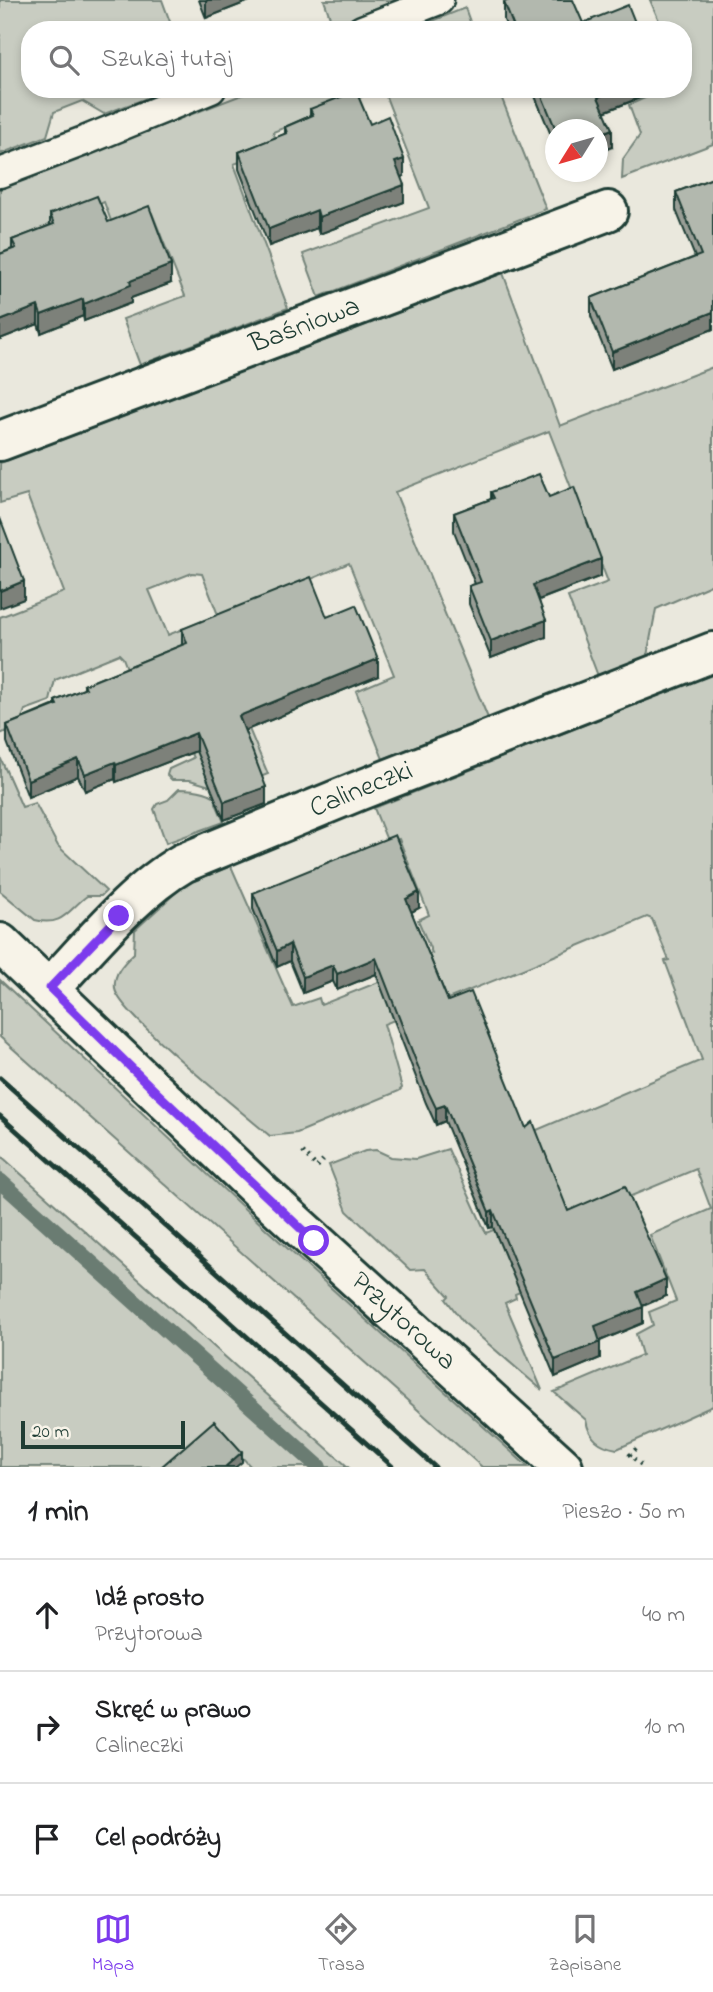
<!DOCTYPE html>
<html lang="pl">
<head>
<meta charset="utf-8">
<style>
	body { margin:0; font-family:"Indie Flower",sans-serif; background:#f6f6f6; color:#202124 }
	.compass { position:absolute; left:545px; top:119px; width:63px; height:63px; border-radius:50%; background:#fff; box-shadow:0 4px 10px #0003; rotate:233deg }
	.scale { position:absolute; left:21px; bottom:18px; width:164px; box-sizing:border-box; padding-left:7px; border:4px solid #1f3d34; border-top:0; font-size:19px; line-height:24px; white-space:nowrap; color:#1f3d34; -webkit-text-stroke:5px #f7f3e8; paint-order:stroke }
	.stop { position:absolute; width:21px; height:21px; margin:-16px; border:5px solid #7c3aed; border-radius:50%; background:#fff }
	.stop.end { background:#7c3aed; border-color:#fff; box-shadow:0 2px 7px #0008 }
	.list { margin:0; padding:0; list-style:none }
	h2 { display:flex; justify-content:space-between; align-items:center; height:91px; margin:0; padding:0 28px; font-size:30px }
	h2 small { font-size:23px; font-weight:400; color:#757577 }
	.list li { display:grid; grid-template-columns:46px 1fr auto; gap:21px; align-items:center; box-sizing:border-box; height:112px; padding:0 28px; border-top:2px solid #e0e0e0 }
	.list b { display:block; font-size:26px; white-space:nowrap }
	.list p { margin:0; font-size:23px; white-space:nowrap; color:#757577 }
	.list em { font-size:23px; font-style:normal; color:#757577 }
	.icon { flex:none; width:38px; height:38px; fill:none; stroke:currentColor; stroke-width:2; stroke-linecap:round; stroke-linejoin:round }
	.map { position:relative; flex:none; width:713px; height:1467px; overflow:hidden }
	.search { position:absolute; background:#fff; box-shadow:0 4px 10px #0003; left:21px; right:21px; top:21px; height:77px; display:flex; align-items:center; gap:18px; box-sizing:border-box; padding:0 24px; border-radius:28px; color:#757577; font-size:26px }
	.sheet { height:427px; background:#fff }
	nav { display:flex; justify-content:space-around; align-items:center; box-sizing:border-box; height:98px; border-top:2px solid #e0e0e0; background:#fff; font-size:19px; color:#757577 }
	nav a { display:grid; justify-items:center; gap:4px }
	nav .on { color:#7c3aed }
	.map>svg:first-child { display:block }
</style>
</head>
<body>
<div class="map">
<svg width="713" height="1467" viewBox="0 0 713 1467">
	<rect width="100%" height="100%" fill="#eae8dd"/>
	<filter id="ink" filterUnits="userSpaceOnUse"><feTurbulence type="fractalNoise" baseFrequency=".0143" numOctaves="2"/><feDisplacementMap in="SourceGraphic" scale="14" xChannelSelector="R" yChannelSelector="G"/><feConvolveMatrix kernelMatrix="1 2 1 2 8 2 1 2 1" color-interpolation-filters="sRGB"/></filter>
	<g filter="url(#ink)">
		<path fill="#c8ccc1" stroke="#74847a" stroke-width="2" fill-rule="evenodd" d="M 0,0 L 162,0 L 173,30 L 30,30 L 30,89 L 172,89 L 104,114 L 82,101 L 54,112 L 47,136 L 0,154 Z
			M 324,0 L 399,0 L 333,26 Z
			M 650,0 L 713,0 L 713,144 L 622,179 L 623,159 L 640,135 L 629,105 L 665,89 L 683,89 L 683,30 L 663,30 Z
			M 465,8 L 473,30 L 410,30 Z
			M 257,89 L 381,89 L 273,132 L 279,147 L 234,164 L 288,308 L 140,365 L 123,319 L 185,296 L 152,213 L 114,229 L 104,202 L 37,230 L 41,240 L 0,266 L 0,188 Z
			M 383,89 L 498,89 L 546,209 L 319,297 L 303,254 L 429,208 Z
			M 503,273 L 560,426 L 713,367 L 713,584 L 656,609 L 647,656 L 598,676 L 568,597 L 608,582 L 549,431 L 395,492 L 488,718 L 383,759 L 356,691 L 394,675 L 349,563 L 271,596 L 220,660 L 268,774 L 232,788 L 220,789 L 190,780 L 172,780 L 167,775 L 169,769 L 193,758 L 158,673 L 128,671 L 123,658 L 119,654 L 55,680 L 50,701 L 25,710 L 19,726 L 0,734 L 0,617 L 64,592 L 27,495 L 0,503 L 0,463 ZM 192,573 L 202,574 L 218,615 L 168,635 L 149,590 Z
			M 713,674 L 713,1406 L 617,1449 C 599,1446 589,1438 586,1420 L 554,1392 L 642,1355 L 636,1334 L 653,1325 L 649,1312 L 676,1301 L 650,1235 L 711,1209 L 696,1169 L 566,1223 L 581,1266 L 515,1294 L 516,1298 L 505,1303 L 542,1390 L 463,1322 L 446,1299 L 449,1296 L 425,1269 L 410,1270 L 347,1211 L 329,1165 L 365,1151 L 376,1150 L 391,1157 L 416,1159 L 448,1149 L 486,1233 L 561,1203 L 532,1132 L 702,1060 L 665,961 L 669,960 L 652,919 L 647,917 L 523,969 L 384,1024 L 402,1088 L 399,1091 L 297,1133 L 270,1136 C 244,1114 119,1014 115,989 C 113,973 124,963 134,953 L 135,930 L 184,885 L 231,866 L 293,1007 L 319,998 L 321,1005 L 399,974 L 397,967 L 432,953 L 418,920 L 429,915 L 399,839 L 388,843 L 374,808 Z
			M 0,757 L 22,807 L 35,803 L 58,846 L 106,891 L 101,896 L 87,896 C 68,910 63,927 35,920 L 0,891 Z
			M 179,789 C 192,789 211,791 219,801 L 216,803 L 224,822 L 166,843 L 154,809 L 157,804 L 168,800 Z
			M 0,980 L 264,1227 L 528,1467 L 482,1467 L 0,1037 Z
			M 0,1155 L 348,1467 L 251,1467 L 215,1428 L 209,1467 L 0,1467 Z"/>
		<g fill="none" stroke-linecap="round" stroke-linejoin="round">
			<path stroke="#6a7c72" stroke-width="16" d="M 0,1181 L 319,1467"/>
			<g stroke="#1f3d34" stroke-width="33">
				<path id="lane" d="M 362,30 L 439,0
					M 0,173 L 84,141 L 211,89"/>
			</g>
			<g stroke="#1f3d34" stroke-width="44">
				<g id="street">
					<path id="s1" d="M 0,441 L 608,211"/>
					<path id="s2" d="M 0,943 L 262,1193 L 563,1467"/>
					<path id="s3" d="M 50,988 C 89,947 133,892 183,863 L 358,791 L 713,652"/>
				</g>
			</g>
			<path stroke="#1f3d34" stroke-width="4.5" stroke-dasharray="2 5" stroke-linecap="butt" d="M 303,1152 L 317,1167 L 323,1160
				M 636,1449 L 630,1455 L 644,1467"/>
			<use href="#lane" stroke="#f7f3e8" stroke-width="28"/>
			<use href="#street" stroke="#f7f3e8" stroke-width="38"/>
			<path stroke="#1f3d34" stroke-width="5" d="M 0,1078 L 435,1467
				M 0,1116 L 393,1467"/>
		</g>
		<path fill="#999e96" stroke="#1f3d34" stroke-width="2" d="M 199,0 L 252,0 L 206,18 Z
			M 504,2 L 583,23 L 638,30 L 508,30 L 504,20 Z
			M 532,89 L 655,89 L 655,92 L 604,112 L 612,147 L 556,130 L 556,147 Z
			M 310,109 L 370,124 L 404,176 L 401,177 L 404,202 L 319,234 L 317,228 L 269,246 L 239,169 L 239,152 L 285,134 L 285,127 L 310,116 Z
			M 713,178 L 713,329 L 612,369 L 591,316 L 591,298 L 695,257 L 676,210 L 676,192 Z
			M 50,214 L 108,222 L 171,283 L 131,298 L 131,303 L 84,321 L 83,316 L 41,333 L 38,324 L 0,339 L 0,254 L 12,249 L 12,240 L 50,226 Z
			M 491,492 L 549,497 L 601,576 L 539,600 L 546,637 L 491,658 L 469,604 L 469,586 L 475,584 L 454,531 L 454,513 L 491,499 Z
			M 327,617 L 378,676 L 244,731 L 266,804 L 224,820 L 196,751 L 116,782 L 115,779 L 85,791 L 78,776 L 28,797 L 7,742 L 7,725 L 55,705 L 55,701 L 84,689 L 84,685 L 182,645 L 182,629 Z
			M 253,893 L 419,908 L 411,912 L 448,1001 L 526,1128 L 568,1211 L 666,1296 L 643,1306 L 643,1323 L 600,1341 L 600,1358 L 555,1377 L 493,1227 L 489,1228 L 445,1121 L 436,1125 L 426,1103 L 376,974 L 337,990 L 333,981 L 303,993 L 290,961 L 277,967 L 253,909 Z"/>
		<path fill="#7d817a" stroke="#1f3d34" stroke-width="2" d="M 208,0 L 252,0 L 206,18 L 206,1 Z
			M 618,89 L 655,89 L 655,92 L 598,114 L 598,97 Z
			M 612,129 L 612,147 L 598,153 L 598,135 Z
			M 404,159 L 404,176 L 395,179 L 395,162 Z
			M 404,185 L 404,202 L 319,234 L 319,217 Z
			M 317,210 L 317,228 L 269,246 L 269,229 Z
			M 171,265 L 171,283 L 131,298 L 131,303 L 84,321 L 84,304 L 130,281 Z
			M 83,299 L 83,316 L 41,333 L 41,315 Z
			M 38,306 L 38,324 L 0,339 L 0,321 Z
			M 713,312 L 713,329 L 612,369 L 612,352 Z
			M 601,559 L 601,576 L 533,602 L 533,585 Z
			M 24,581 L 24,599 L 0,608 L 0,591 Z
			M 546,620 L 546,637 L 491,658 L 491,641 Z
			M 378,659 L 378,676 L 239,733 L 239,716 Z
			M 196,733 L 196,751 L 116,782 L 116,765 Z
			M 78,759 L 78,776 L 28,797 L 28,780 Z
			M 115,762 L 115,779 L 85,791 L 85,774 Z
			M 266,787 L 266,804 L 224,820 L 224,802 Z
			M 419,892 L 419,908 L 406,915 L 406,899 Z
			M 290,944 L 290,961 L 277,967 L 277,951 Z
			M 376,958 L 376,974 L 337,990 L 337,974 Z
			M 333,965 L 333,981 L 303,993 L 303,977 Z
			M 445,1105 L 445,1121 L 436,1125 L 436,1108 Z
			M 493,1210 L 493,1227 L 489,1228 L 489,1212 Z
			M 666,1279 L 666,1296 L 637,1308 L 637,1292 Z
			M 643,1307 L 643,1323 L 595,1343 L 595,1326 Z
			M 600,1342 L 600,1358 L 555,1377 L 555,1360 Z
			M 242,1452 L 242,1462 L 236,1467 L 225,1467 Z"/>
		<path fill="#b2b8ae" stroke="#1f3d34" stroke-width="2" d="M 509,0 L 573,0 L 583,23 L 628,5 L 638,30 L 515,30 L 504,2 Z
			M 539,89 L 618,89 L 598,97 L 612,129 L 598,135 L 598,130 L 556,130 Z
			M 356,91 L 370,124 L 388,116 L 404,159 L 395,162 L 404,185 L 319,217 L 317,210 L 269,229 L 239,152 L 287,133 L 285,127 L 313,115 L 310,109 Z
			M 713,178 L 713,312 L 612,352 L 591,298 L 701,255 L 676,192 Z
			M 97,196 L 108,222 L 149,206 L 171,265 L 130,281 L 131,285 L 84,304 L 83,299 L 41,315 L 38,306 L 0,321 L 0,254 L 16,248 L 12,240 L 54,224 L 50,214 Z
			M 539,474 L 549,497 L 574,487 L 601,559 L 533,585 L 546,620 L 491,641 L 469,586 L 481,582 L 454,513 L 494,498 L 491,492 Z
			M 0,518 L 24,581 L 0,591 Z
			M 311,577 L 327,617 L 356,605 L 378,659 L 239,716 L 266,787 L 224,802 L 196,733 L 116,765 L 115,762 L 85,774 L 78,759 L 28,780 L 7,725 L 57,705 L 55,701 L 86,688 L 84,685 L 187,643 L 182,629 Z
			M 395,835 L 419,892 L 406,899 L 448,1001 L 471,992 L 526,1128 L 533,1122 L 568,1211 L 625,1186 L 666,1279 L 637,1292 L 643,1307 L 595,1326 L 600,1342 L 555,1360 L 493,1210 L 489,1212 L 445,1105 L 436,1108 L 426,1087 L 376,958 L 337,974 L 333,965 L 303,977 L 290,944 L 277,951 L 253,893 Z
			M 214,1421 L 242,1452 L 225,1467 L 161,1467 Z"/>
	</g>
	<g fill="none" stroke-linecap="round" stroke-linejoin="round" filter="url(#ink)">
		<path stroke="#7c3aed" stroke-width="9" d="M 119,916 L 50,988 L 157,1093 L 314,1241"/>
	</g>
	<g text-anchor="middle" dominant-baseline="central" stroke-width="6" stroke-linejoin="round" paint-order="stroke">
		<g font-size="28" fill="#1f3d34" stroke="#f7f3e8">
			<text stroke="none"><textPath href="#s1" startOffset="326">Baśniowa</textPath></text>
			<text stroke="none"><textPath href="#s3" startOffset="376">Calineczki</textPath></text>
			<text stroke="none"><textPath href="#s2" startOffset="553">Przytorowa</textPath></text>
		</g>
	</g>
</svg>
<svg class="compass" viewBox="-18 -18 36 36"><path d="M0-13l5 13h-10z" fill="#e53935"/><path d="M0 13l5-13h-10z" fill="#757577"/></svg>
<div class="scale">20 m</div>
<div class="stop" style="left:314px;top:1241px"></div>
<div class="stop end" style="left:119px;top:916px"></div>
<div class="search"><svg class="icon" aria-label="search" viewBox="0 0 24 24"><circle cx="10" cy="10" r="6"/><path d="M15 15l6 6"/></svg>Szukaj tutaj</div>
</div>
<section class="sheet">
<h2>1 min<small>Pieszo · 50 m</small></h2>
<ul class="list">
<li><svg class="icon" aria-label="ahead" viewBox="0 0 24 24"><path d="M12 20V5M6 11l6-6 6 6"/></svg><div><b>Idź prosto</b><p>Przytorowa</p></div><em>40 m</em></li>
<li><svg class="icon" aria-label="right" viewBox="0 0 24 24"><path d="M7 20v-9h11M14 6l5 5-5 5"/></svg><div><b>Skręć w prawo</b><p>Calineczki</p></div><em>10 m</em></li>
<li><svg class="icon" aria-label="arrive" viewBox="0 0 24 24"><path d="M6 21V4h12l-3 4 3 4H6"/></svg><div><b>Cel podróży</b></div></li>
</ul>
</section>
<nav>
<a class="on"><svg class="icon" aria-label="map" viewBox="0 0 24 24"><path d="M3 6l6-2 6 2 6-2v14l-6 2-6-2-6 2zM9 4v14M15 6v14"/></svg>Mapa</a>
<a><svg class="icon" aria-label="directions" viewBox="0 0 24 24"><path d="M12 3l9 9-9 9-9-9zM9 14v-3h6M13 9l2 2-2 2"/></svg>Trasa</a>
<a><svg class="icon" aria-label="saved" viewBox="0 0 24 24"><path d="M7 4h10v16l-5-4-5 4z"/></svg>Zapisane</a>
</nav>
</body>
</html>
